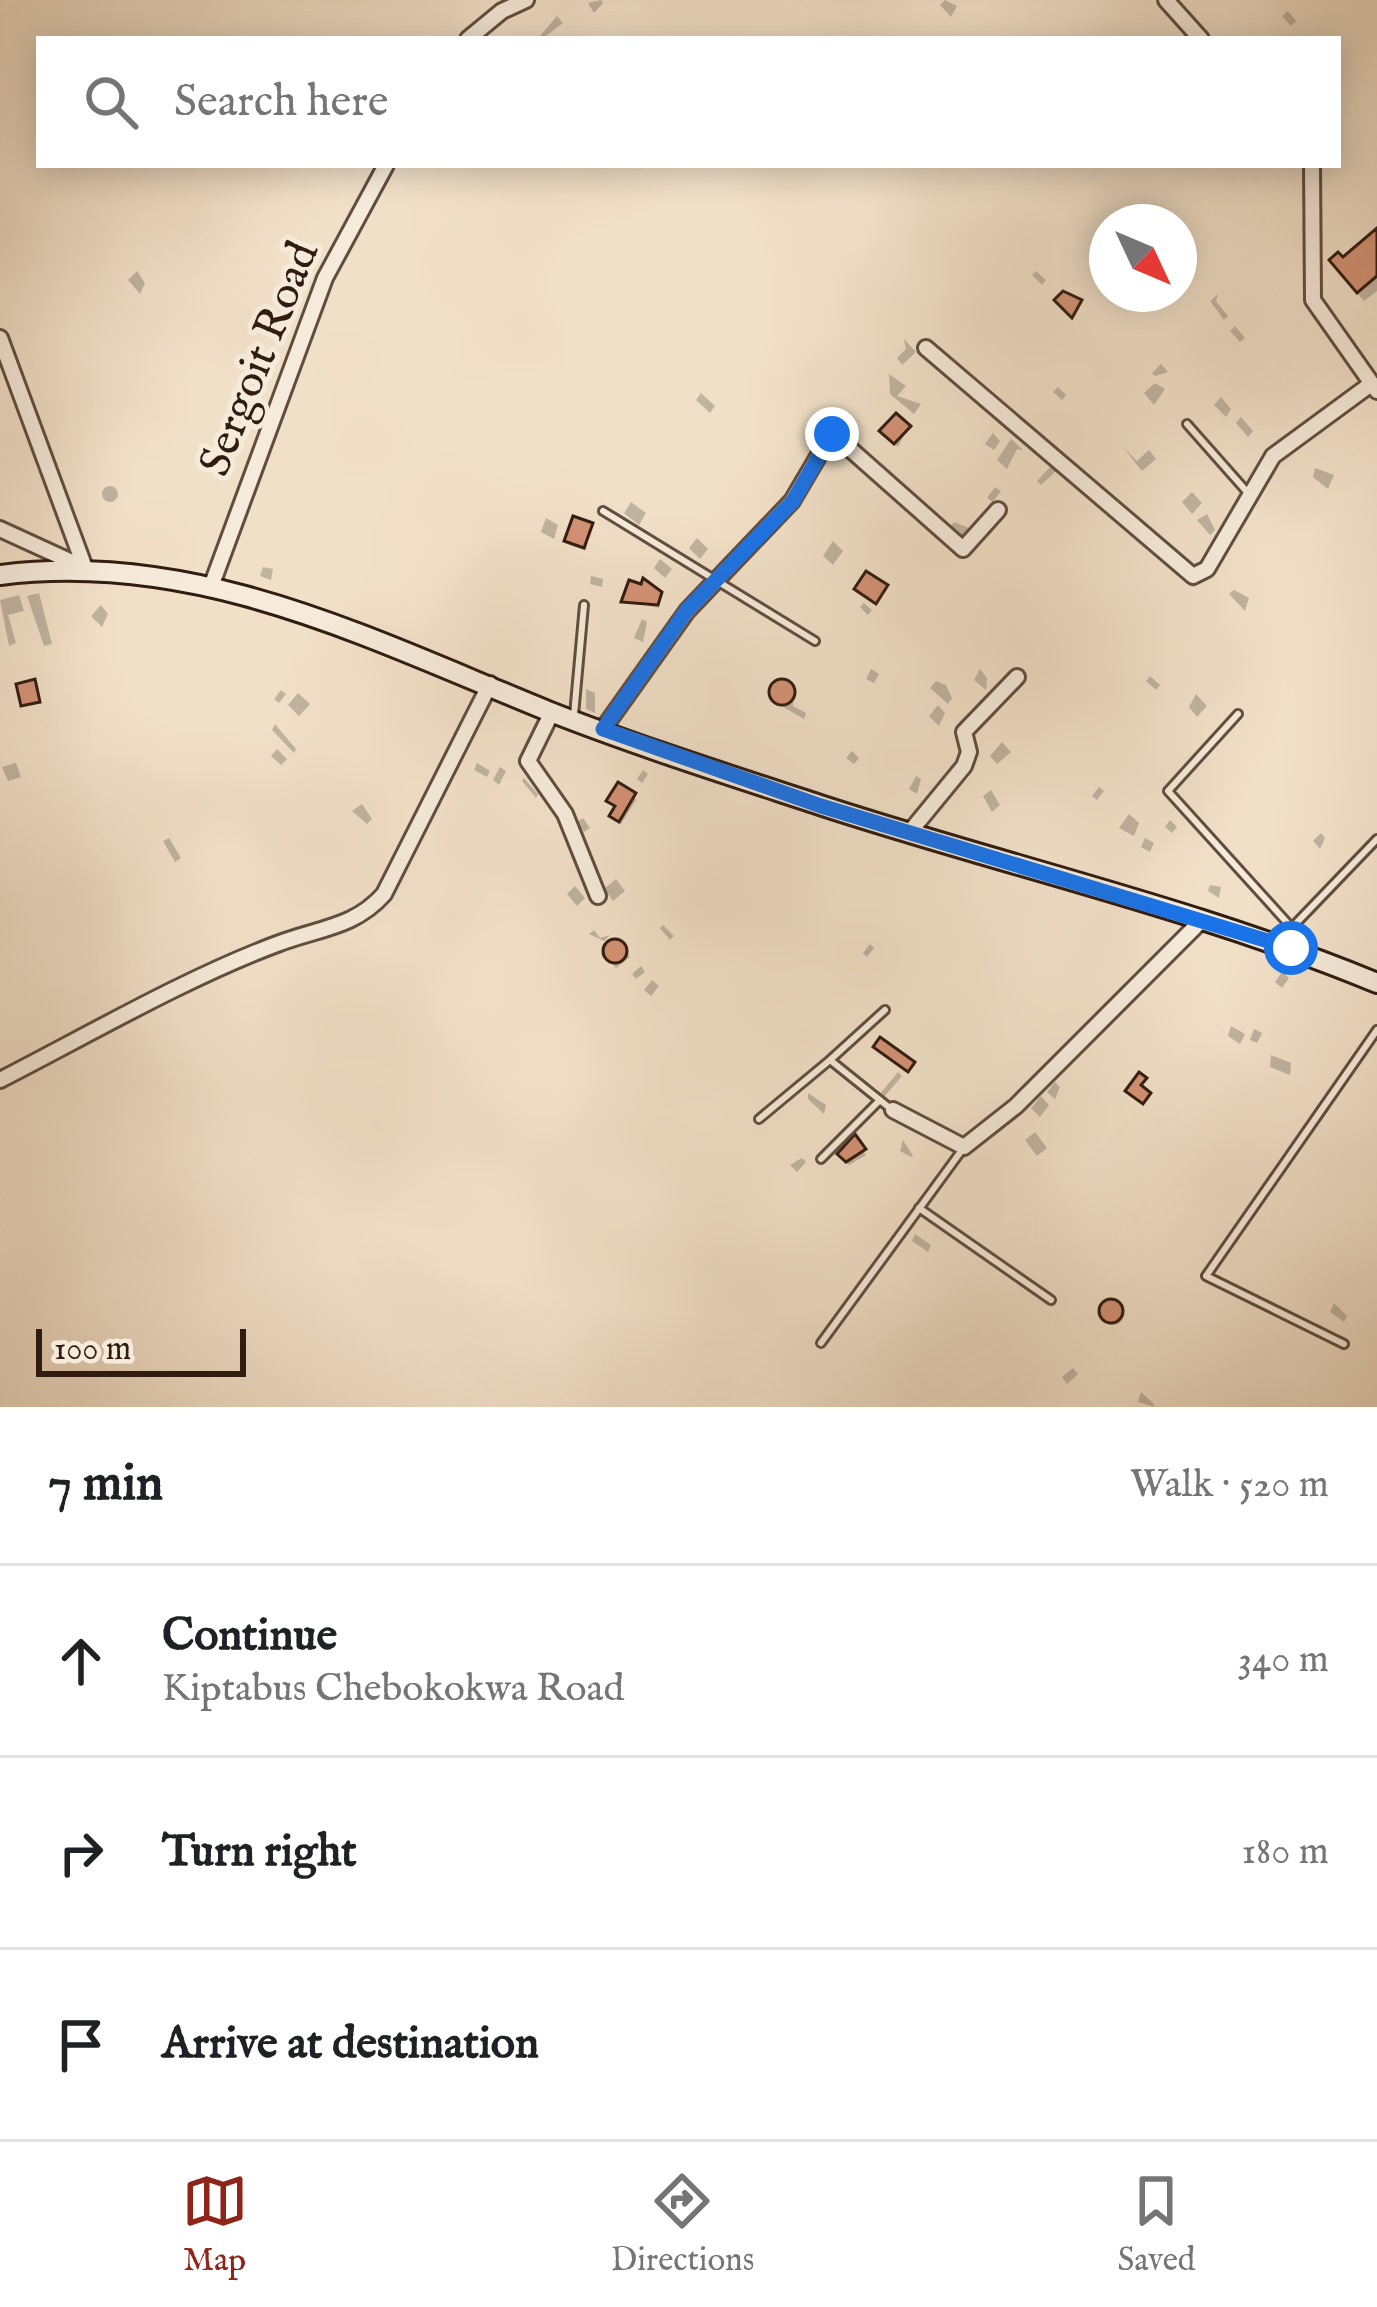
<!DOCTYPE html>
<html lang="en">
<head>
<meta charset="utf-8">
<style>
	body { margin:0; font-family:"IM FELL English",serif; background:#f2f2f2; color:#202124 }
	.compass { position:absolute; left:1089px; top:204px; width:108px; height:108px; border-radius:50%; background:#fff; box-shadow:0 6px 30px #0003; rotate:134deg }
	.scale { position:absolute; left:36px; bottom:30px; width:210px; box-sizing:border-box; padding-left:12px; border:6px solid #311c11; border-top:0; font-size:33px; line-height:42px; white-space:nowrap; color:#311c11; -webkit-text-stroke:9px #f6ebdb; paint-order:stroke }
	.stop { position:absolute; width:36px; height:36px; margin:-27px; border:9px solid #1a73e8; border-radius:50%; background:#fff }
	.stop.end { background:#1a73e8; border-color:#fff; box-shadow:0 3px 12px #0008 }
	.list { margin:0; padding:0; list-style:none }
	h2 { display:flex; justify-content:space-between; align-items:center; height:156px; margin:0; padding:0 48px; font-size:51px }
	h2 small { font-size:39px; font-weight:400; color:#757577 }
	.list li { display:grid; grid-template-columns:78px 1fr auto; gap:36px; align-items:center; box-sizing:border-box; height:192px; padding:0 48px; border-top:3px solid #e0e0e0 }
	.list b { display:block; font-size:45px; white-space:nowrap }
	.list p { margin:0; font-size:39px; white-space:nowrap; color:#757577 }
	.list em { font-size:39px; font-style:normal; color:#757577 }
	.icon { flex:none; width:66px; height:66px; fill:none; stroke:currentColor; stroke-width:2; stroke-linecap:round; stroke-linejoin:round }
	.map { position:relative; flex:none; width:1377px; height:1407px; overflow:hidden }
	.search { position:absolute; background:#fff; box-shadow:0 6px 30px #0003; left:36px; right:36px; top:36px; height:132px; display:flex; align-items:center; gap:30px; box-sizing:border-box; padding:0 42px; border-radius:0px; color:#757577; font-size:45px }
	.sheet { height:732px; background:#fff }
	nav { display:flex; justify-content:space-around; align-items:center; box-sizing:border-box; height:168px; border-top:3px solid #e0e0e0; background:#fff; font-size:33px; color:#757577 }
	nav a { display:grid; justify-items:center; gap:6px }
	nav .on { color:#8f2418 }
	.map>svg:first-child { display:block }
</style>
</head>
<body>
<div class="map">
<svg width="1377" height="1407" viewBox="0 0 1377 1407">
	<rect width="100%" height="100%" fill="#f1e0c8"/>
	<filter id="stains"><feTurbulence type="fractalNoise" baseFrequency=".00167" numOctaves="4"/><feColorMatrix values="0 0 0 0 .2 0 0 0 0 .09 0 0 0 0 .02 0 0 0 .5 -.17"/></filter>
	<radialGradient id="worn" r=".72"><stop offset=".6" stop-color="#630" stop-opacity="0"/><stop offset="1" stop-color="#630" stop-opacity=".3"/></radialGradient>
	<path fill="#0003" d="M 601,0 L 603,3 L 594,13 L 588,3 Z
		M 945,0 L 957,6 L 951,17 L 940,5 Z
		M 1288,11 L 1296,21 L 1291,26 L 1282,16 Z
		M 557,16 L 563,23 L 542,39 L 540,36 Z
		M 1377,232 L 1377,291 L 1364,301 L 1339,271 Z
		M 137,271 L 145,283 L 140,294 L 128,280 Z
		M 1036,271 L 1046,280 L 1042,285 L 1032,275 Z
		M 1218,294 L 1216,301 L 1228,316 L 1224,320 L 1210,301 Z
		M 1235,326 L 1245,338 L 1240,342 L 1230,331 Z
		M 904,339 L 916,352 L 902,365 L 897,358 L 906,349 Z
		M 1161,364 L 1168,372 L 1155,376 L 1152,373 Z
		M 889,374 L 906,386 L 897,396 L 921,404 L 914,414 L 890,394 Z
		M 1155,383 L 1165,389 L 1154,405 L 1144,393 Z
		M 1058,387 L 1066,395 L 1062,400 L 1053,392 Z
		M 701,393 L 715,406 L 710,413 L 696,400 Z
		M 1221,397 L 1231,409 L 1226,417 L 1214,405 Z
		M 1241,417 L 1253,431 L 1248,437 L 1236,423 Z
		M 908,428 L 898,447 L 885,436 Z
		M 989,429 L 1000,441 L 994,450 L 985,444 L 993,433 Z
		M 1011,439 L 1023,450 L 1017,449 L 1007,469 L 997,460 Z
		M 1123,447 L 1137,461 L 1149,450 L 1156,459 L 1142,471 Z
		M 1051,466 L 1056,471 L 1041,485 L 1037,481 Z
		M 1315,468 L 1334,475 L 1328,489 L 1313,477 Z
		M102 494a8 8 0 1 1 16 0a8 8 0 1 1-16 0Z
		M 995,487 L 1001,491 L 993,502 L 987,498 Z
		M 1192,492 L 1202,503 L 1192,514 L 1182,502 Z
		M 631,502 L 646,513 L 639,525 L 624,513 Z
		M 1207,514 L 1215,530 L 1210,535 L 1197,520 Z
		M 546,518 L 558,525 L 554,539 L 541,532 Z
		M 954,522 L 972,529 L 962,541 L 949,528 Z
		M 591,525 L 586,550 L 570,545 L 567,541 Z
		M 697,538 L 708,549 L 700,559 L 689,548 Z
		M 833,541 L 843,551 L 833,565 L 823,556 Z
		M 660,559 L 672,569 L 665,578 L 654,568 Z
		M 263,567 L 273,569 L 271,580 L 260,576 Z
		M 591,576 L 603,579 L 602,587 L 590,584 Z
		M 1234,590 L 1249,598 L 1245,611 L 1229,594 Z
		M 39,593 L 52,644 L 44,646 L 27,596 Z
		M 660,594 L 659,608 L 624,601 Z
		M 19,595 L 24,611 L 8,615 L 16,643 L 9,646 L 0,600 Z
		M 864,603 L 872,610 L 868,615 L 860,607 Z
		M 101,605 L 108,614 L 102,627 L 91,616 Z
		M 642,619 L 647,622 L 643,642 L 634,638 Z
		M 871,669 L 879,674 L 874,683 L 866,679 Z
		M 980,669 L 987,678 L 986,690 L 974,680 Z
		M 1150,676 L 1160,685 L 1156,690 L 1146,681 Z
		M 779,681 L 794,692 L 793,706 L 806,713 L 804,719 L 771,700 Z
		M 936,681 L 946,685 L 952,698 L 948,704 L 930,688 Z
		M 586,689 L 595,693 L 595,713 L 586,709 Z
		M 281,690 L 286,694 L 279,703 L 274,699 Z
		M 298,693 L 310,704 L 299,716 L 288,705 Z
		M 1196,694 L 1207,706 L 1197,717 L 1189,707 Z
		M 938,705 L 945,713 L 939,726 L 929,716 Z
		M 275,724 L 296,749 L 294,753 L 272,730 Z
		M 1002,742 L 1011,752 L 997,764 L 990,756 Z
		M 277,749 L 287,759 L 281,765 L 271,756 Z
		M 852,751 L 859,758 L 854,764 L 846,758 Z
		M 16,763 L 21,777 L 8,781 L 2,767 Z
		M 477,763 L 490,771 L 487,777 L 474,770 Z
		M 500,767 L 506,771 L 499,785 L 493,780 Z
		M 643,770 L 648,774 L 642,783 L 637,779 Z
		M 916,776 L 921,779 L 917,794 L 909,789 Z
		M 524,778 L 538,794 L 536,798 L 522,781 Z
		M 1099,787 L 1104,791 L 1097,800 L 1092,796 Z
		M 991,790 L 1000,805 L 992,812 L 983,796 Z
		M 634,795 L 636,800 L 621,824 L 612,816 L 617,808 L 610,801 Z
		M 362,804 L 372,819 L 367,824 L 352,811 Z
		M 1129,814 L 1139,823 L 1134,836 L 1119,828 Z
		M 583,818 L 590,828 L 584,832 L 577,822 Z
		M 1170,820 L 1177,827 L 1172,833 L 1165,827 Z
		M 1321,833 L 1325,838 L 1320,849 L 1313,841 Z
		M 169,838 L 181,858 L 175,862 L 163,841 Z
		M 1145,838 L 1154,843 L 1150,852 L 1141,847 Z
		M 616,879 L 625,891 L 613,901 L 604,889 Z
		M 1210,885 L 1221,887 L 1219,898 L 1208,891 Z
		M 575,886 L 585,898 L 577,906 L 567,894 Z
		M 663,925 L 674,936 L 670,940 L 660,928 Z
		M 594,930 L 600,938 L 610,935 L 604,941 L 589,934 Z
		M 612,942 L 630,957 L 616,968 L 604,954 L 614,951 Z
		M 870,944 L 874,948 L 867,957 L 863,953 Z
		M 641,966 L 645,972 L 636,979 L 632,974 Z
		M 1282,972 L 1289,978 L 1282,988 L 1275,982 Z
		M 652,980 L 659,986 L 651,996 L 644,990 Z
		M 1231,1026 L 1245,1034 L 1240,1044 L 1228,1036 Z
		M 1254,1029 L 1262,1033 L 1257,1043 L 1250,1040 Z
		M 1271,1055 L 1291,1063 L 1290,1075 L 1270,1067 Z
		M 898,1072 L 902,1076 L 884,1097 L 880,1094 Z
		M 1055,1082 L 1060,1087 L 1055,1099 L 1047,1092 Z
		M 808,1093 L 826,1105 L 824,1114 L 808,1099 Z
		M 1041,1096 L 1049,1105 L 1040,1117 L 1031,1108 Z
		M 1035,1132 L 1047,1148 L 1037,1156 L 1025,1140 Z
		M 855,1139 L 866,1155 L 849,1165 L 843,1159 Z
		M 903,1140 L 913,1156 L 911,1157 L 900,1151 Z
		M 802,1158 L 806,1162 L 797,1172 L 790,1165 Z
		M 915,1234 L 931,1245 L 928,1252 L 912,1241 Z
		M 1334,1303 L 1347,1316 L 1344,1322 L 1330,1312 Z
		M1102 1314a11 11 0 1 1 22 0a11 11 0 1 1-22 0Z
		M 1073,1368 L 1078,1374 L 1067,1384 L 1062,1377 Z
		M 1141,1392 L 1153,1403 L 1155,1407 L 1138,1402 Z"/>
	<path fill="#d49275" stroke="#311c11" stroke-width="3" d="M 1377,228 L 1377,276 L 1357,293 L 1329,260 L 1338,252 L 1343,257 Z
		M 1063,291 L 1082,300 L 1072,318 L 1054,300 Z
		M 896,413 L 911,426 L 894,444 L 879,431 Z
		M 573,516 L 593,523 L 584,548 L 564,541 Z
		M 866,571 L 888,585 L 876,604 L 854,589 Z
		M 643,578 L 662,592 L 658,605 L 621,602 L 629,580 L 641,584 Z
		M 35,679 L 40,702 L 21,706 L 16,684 Z
		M769 692a13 13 0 1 1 26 0a13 13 0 1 1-26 0Z
		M 618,782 L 636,793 L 619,822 L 609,816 L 615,806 L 606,801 Z
		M603 951a12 12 0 1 1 24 0a12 12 0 1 1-24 0Z
		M 880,1037 L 915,1062 L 908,1072 L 873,1047 Z
		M 1139,1072 L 1147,1078 L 1141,1085 L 1151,1093 L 1143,1104 L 1125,1091 Z
		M 855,1134 L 866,1149 L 846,1162 L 837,1154 Z
		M1099 1311a12 12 0 1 1 24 0a12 12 0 1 1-24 0Z"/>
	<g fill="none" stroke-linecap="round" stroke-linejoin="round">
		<g stroke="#614d3f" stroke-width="12">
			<path id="lane" d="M 1187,424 L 1248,493
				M 603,511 L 815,641
				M 1238,714 L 1168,791 L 1292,928
				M 574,715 L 584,605
				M 1280,940 L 1377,839
				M 885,1010 L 830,1060 L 891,1109
				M 759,1119 L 830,1060
				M 821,1159 L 880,1100
				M 919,1208 L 1051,1300
				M 821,1343 L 962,1150
				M 1344,1344 L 1206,1276 L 1377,1030"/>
		</g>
		<g stroke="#614d3f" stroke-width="20">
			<path id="street" d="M 1166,0 L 1201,39
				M 468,39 L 502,11 L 526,0
				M 1312,165 L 1313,300 L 1377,391
				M 0,338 L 85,568
				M 926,348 L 1193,576 L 1207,569 L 1273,456 L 1371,384
				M 0,529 L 85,568
				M 212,584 L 325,278 L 386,165
				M 552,712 L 528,761 L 565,814 L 598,896
				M 603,729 L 687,611 L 792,501 L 832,433 L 963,549 L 998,510
				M 909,833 L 964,766 L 969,752 L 964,732 L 1017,677
				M 0,1080 C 86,1036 188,977 277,944 C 318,928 354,928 384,894 L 490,684
				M 893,1110 L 964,1147 L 1016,1106 L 1201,921"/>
		</g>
		<g stroke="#311c11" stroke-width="24">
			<path id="secondary" d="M 0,575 C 198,550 370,639 548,711 C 637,746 732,776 823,806 C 1007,866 1198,909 1377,983"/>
		</g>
		<use href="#lane" stroke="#f6ebdb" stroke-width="6"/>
		<use href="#street" stroke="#f6ebdb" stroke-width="14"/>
		<use href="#secondary" stroke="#f6ebdb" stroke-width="18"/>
	</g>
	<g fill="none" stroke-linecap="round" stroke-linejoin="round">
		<path stroke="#1a73e8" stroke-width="15" d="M 832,434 L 793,501 L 687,610 L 603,729 L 821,806 L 1291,948"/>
	</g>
	<g text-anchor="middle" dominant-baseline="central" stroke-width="10" stroke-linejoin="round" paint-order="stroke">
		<g font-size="45" fill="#311c11" stroke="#f6ebdb">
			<text transform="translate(260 359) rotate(-68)">Sergoit Road</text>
		</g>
	</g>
	<rect width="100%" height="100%" filter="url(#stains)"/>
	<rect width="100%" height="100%" fill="url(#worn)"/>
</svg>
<svg class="compass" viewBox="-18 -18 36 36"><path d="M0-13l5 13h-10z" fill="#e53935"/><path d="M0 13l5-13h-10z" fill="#757577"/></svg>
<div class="scale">100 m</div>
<div class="stop" style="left:1291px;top:948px"></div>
<div class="stop end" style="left:832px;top:434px"></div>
<div class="search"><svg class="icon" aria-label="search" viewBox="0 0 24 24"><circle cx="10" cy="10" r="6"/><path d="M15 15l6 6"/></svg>Search here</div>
</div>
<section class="sheet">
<h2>7 min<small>Walk · 520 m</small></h2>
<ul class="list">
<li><svg class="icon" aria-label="ahead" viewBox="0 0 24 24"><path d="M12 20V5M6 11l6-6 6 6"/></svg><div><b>Continue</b><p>Kiptabus Chebokokwa Road</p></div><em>340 m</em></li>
<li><svg class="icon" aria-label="right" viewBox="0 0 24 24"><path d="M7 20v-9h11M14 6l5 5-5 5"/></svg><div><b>Turn right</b></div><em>180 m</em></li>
<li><svg class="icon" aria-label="arrive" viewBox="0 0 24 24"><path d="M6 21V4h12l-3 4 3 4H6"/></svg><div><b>Arrive at destination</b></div></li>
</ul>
</section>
<nav>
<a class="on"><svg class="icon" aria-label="map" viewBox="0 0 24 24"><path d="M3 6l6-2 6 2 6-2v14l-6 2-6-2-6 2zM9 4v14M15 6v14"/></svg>Map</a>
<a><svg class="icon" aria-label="directions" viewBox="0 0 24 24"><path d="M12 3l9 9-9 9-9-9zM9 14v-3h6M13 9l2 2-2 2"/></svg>Directions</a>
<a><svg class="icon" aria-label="saved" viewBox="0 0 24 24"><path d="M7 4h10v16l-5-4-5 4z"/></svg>Saved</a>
</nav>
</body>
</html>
